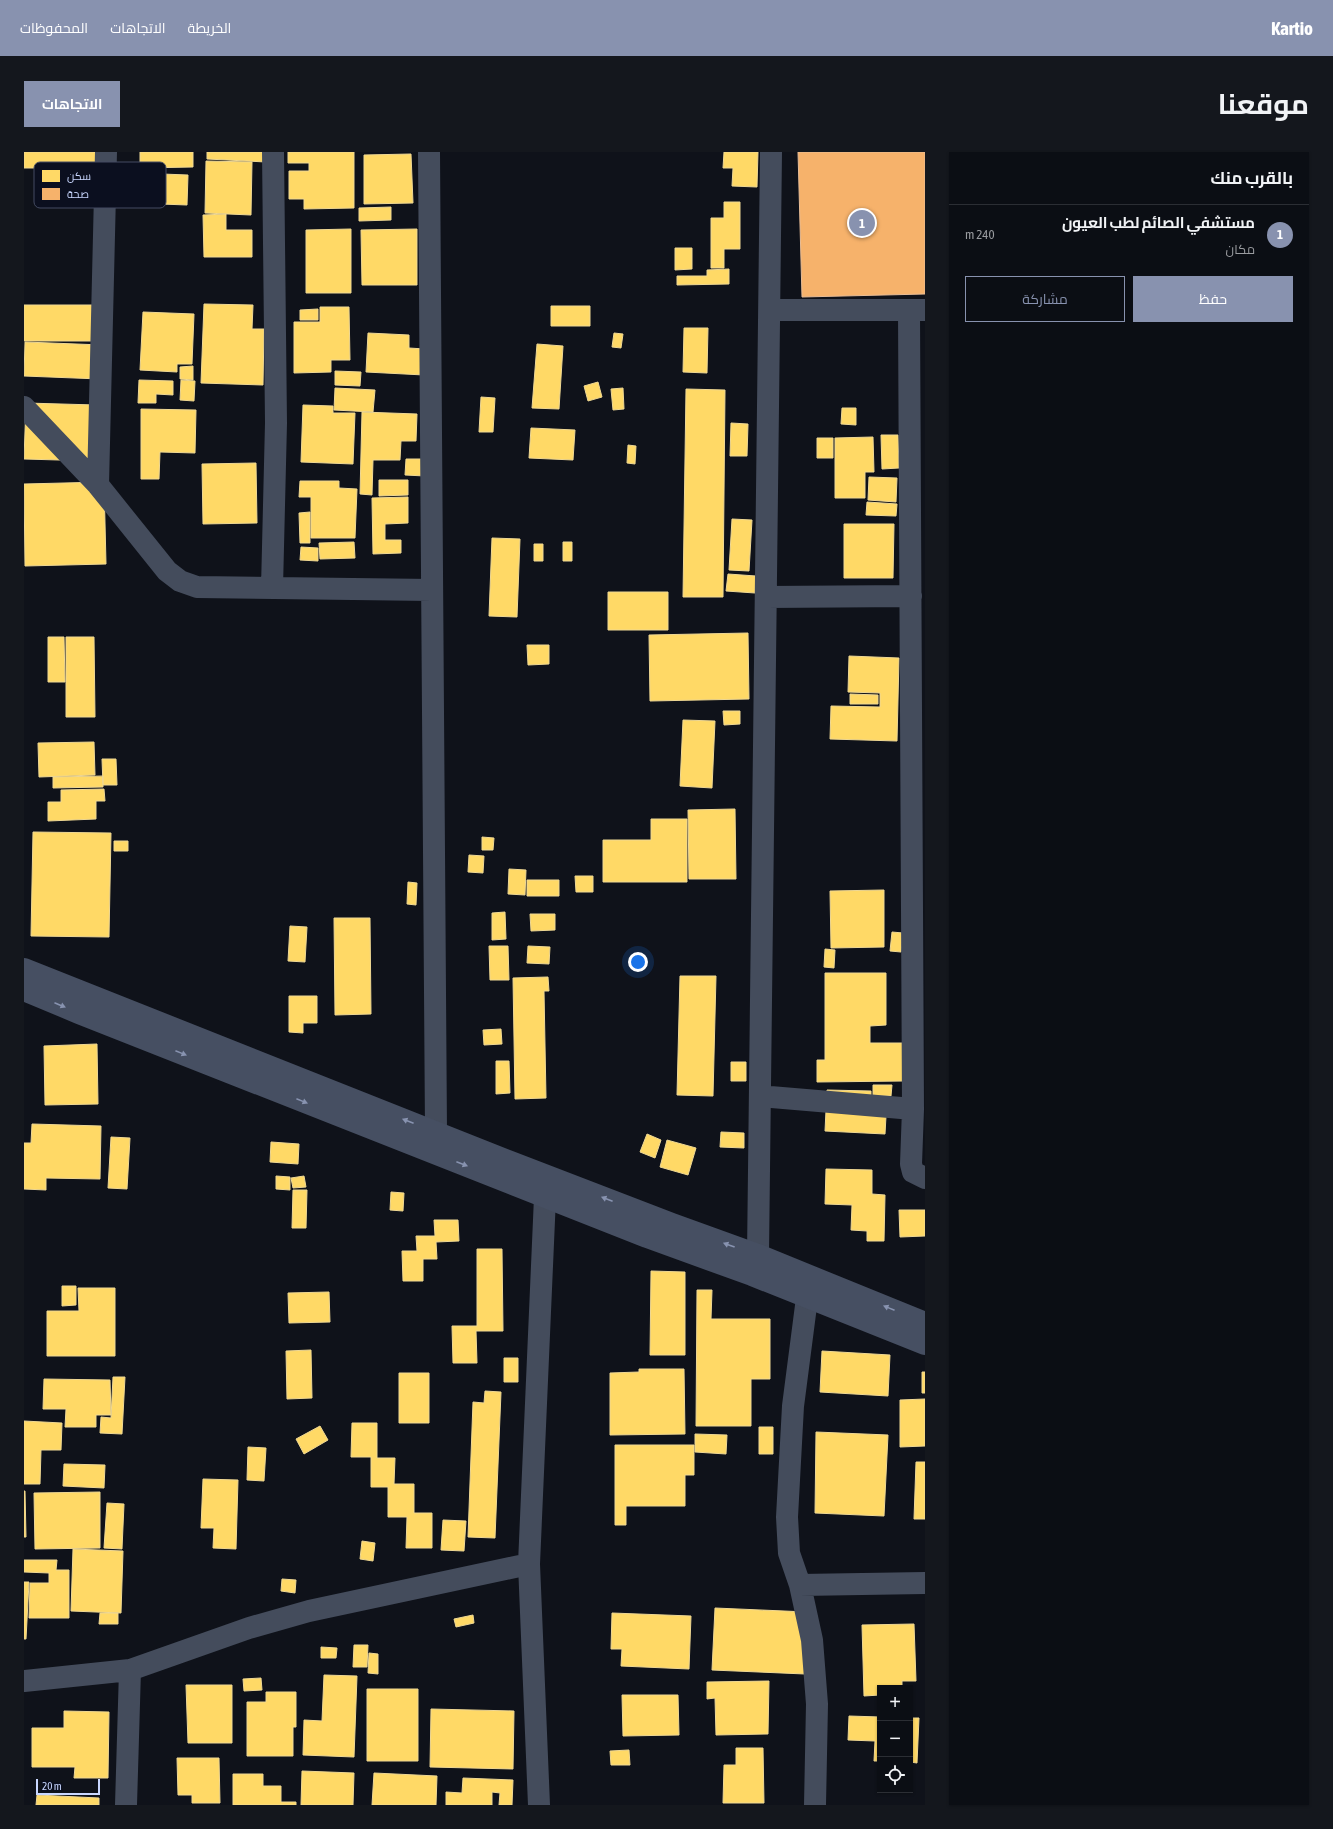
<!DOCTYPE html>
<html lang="ar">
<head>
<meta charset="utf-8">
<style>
	body { margin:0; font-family:"Asap Condensed",Cairo,sans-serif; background:#14171d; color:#f1f3f6; direction:rtl }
	.controls { position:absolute; right:12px; bottom:12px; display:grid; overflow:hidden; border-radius:0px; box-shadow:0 1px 3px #0004 }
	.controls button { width:36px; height:36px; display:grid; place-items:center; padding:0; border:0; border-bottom:1px solid #2b2e34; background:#0b0e14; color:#f1f3f6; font:20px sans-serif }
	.scale { position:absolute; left:12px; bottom:10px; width:64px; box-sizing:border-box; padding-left:4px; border:2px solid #c9d7ff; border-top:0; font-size:11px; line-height:14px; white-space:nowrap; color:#c9d7ff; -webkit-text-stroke:3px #0b0f1f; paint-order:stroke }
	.you { position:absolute; left:614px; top:810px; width:14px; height:14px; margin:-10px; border:3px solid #fff; border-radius:50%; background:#1a73e8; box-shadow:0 0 0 6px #1a73e833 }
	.badge { display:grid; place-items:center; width:26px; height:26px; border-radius:50%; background:#8892af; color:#fff; font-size:13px; font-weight:700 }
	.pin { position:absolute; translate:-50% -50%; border:2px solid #fff; box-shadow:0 1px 4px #0006 }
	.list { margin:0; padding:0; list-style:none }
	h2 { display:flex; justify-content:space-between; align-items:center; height:52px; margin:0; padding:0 16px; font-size:17px }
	h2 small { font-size:13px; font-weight:400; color:#9a9ca0 }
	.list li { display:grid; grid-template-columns:26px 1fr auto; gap:12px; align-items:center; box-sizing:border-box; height:60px; padding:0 16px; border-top:1px solid #2b2e34 }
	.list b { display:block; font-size:15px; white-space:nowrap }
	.list p { margin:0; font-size:13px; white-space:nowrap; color:#9a9ca0 }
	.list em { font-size:13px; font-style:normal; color:#9a9ca0 }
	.actions { display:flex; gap:8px; padding:12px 16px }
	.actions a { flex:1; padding:9px 0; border:1px solid #8892af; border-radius:0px; text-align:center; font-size:14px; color:#8892af }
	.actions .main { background:#8892af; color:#fff }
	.icon { flex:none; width:22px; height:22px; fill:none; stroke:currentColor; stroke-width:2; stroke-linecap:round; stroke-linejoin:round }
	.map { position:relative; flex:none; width:901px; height:1653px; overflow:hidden; direction:ltr; border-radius:0px }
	header { display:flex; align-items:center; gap:24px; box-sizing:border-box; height:56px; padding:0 20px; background:#8892af; color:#fff }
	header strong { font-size:19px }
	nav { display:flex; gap:22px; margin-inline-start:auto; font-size:14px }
	.intro { display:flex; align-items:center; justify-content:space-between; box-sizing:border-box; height:96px; padding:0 24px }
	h1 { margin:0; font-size:28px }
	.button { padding:10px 18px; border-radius:0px; background:#8892af; color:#fff; font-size:14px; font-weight:700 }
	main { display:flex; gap:24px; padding:0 24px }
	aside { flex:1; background:#0b0e14; border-radius:0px; box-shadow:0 1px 3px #0004 }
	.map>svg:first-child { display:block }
</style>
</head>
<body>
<header>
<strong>Kartio</strong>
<nav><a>الخريطة</a><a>الاتجاهات</a><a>المحفوظات</a></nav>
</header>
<div class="intro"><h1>موقعنا</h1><a class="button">الاتجاهات</a></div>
<main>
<aside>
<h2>بالقرب منك<small></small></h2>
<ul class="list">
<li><span class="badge">1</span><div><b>مستشفي الصائم لطب العيون</b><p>مكان</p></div><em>240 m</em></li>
</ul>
<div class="actions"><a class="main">حفظ</a><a>مشاركة</a></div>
</aside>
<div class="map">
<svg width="901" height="1653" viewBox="0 0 901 1653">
	<rect width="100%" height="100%" fill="#0f121a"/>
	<path fill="#ffd966" stroke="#efd894" d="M 0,0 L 75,0 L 75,16 L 0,16 Z
		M 116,0 L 169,0 L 169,15 L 116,16 Z
		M 183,0 L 242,0 L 242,10 L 183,7 Z
		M 264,0 L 330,0 L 330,56 L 280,57 L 280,47 L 265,47 L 265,19 L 285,19 L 285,11 L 264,11 Z
		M 700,0 L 734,0 L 733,35 L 708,34 L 709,16 L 699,16 Z
		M 387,2 L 389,51 L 340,52 L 340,3 Z
		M 182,9 L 228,10 L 227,63 L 181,61 Z
		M 112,21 L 164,23 L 163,53 L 111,51 Z
		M 700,50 L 716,50 L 716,97 L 700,97 L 700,116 L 687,116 L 687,66 L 700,66 Z
		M 367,55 L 367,68 L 335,69 L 335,56 Z
		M 202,62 L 202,78 L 228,78 L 228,105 L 180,105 L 179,63 Z
		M 327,77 L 327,141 L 282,141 L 282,78 Z
		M 393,77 L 393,133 L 338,133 L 337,78 Z
		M 651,96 L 668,96 L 668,117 L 651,118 Z
		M 705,117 L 705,132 L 653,133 L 653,124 L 683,124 L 683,118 Z
		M 180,152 L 229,153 L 228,177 L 240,177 L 239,233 L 177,231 Z
		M 0,153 L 77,153 L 77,189 L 0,189 Z
		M 527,154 L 566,154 L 566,174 L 527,174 Z
		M 296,155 L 325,155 L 326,208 L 307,208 L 307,220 L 270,221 L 270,170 L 296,170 Z
		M 294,157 L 294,168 L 276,168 L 276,158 Z
		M 119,160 L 170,162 L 168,212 L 153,212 L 153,220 L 116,218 Z
		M 660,176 L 684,176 L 683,221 L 659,220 Z
		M 344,181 L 385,183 L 385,196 L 401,197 L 400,223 L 342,220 Z
		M 590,181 L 599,182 L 597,196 L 588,195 Z
		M 1,190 L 78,193 L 76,227 L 0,224 Z
		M 513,192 L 539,194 L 535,257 L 508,256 Z
		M 169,214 L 169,228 L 156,227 L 156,215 Z
		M 311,219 L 337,220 L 336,234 L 311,233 Z
		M 115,228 L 149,229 L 149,243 L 132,242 L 132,251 L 114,251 Z
		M 157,228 L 171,229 L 170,249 L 156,248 Z
		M 574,230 L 578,245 L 564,249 L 560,234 Z
		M 311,236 L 351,238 L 349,260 L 310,258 Z
		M 599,236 L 600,257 L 589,258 L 587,237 Z
		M 662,237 L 701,238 L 699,445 L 659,445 Z
		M 457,245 L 471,246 L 469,280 L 455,280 Z
		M 2,251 L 72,253 L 70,309 L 0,307 Z
		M 279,253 L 309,254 L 309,261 L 331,261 L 329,312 L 277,310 Z
		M 818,256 L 832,256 L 832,273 L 817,272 Z
		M 117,257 L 172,258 L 171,301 L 136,300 L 135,327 L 117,327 Z
		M 338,260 L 393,262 L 392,289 L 377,289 L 376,308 L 349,308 L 348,343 L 336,342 Z
		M 707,271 L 724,272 L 723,304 L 706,304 Z
		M 507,276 L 551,278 L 549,308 L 505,306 Z
		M 857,283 L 874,283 L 875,316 L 858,317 Z
		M 849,285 L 850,320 L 841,320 L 841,346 L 811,346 L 811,286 Z
		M 793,286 L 809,286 L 809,306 L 793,306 Z
		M 604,293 L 612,294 L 611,312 L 603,311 Z
		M 382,307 L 401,307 L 401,324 L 381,323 Z
		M 232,311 L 233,371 L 179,372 L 178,312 Z
		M 845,325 L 873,326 L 872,350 L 844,348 Z
		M 355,328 L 384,328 L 384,343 L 355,344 Z
		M 276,329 L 315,329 L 315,336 L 333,337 L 331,386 L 287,386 L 287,345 L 275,345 Z
		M 80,330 L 82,412 L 1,414 L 0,332 Z
		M 384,345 L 384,371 L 361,372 L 361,388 L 377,388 L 377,401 L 349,402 L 348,346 Z
		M 843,350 L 873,352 L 872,364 L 842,363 Z
		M 286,360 L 286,391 L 276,391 L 275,361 Z
		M 708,367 L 728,368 L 725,419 L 705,418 Z
		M 820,372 L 870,372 L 869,426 L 820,426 Z
		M 468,386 L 496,387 L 493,465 L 465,464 Z
		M 330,390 L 331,406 L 296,407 L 295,391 Z
		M 539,390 L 548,390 L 548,409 L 539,409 Z
		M 510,392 L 519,392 L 519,409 L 510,409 Z
		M 277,395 L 294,396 L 294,409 L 276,408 Z
		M 704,422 L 732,424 L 731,441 L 702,439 Z
		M 584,440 L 644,440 L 644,478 L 584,478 Z
		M 724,481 L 725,547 L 626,549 L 625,483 Z
		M 24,485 L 40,485 L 41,530 L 24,530 Z
		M 42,485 L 70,485 L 71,565 L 42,565 Z
		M 503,493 L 525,493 L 525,512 L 504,513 Z
		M 825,504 L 875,506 L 873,589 L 806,587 L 807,554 L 856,555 L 856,541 L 824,540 Z
		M 826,542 L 854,543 L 854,552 L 826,552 Z
		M 699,559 L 716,559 L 716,572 L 700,573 Z
		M 659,568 L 691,569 L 688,636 L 656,634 Z
		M 70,590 L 71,623 L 15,625 L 14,591 Z
		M 78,607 L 92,607 L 93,633 L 79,633 Z
		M 79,624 L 79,635 L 29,636 L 29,625 Z
		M 80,637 L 81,649 L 72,649 L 72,667 L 24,669 L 24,650 L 37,650 L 37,638 Z
		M 711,657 L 712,727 L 665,727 L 664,658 Z
		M 627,667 L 663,667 L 663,730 L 579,730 L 579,688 L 627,688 Z
		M 9,680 L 87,681 L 85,785 L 7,784 Z
		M 458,685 L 470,686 L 469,698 L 458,698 Z
		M 90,689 L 104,689 L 104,699 L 90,699 Z
		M 445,703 L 460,704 L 459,721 L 444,720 Z
		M 485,717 L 502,718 L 501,743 L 484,742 Z
		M 551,724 L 569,724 L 569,740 L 552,740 Z
		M 503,728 L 535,728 L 535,744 L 503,744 Z
		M 384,730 L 393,731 L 392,753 L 383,752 Z
		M 860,738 L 860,795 L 807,796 L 806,739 Z
		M 481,760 L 482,787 L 468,788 L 468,761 Z
		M 506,762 L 531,762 L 531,778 L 507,779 Z
		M 310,766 L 346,766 L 347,862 L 311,863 Z
		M 266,774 L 283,775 L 281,810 L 264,809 Z
		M 868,780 L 879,781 L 877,800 L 866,799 Z
		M 465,794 L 484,794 L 485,828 L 466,828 Z
		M 504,794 L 526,795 L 525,812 L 503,811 Z
		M 801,797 L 811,798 L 810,816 L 800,815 Z
		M 801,821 L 862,821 L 862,873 L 846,874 L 846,891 L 880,891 L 880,929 L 793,930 L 793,908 L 801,908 Z
		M 656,824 L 692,824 L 689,944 L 653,943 Z
		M 524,825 L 525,839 L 520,839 L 522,946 L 491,947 L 489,826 Z
		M 265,844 L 293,844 L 293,871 L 279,871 L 279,881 L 265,880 Z
		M 477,877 L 478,892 L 460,893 L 459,878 Z
		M 73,892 L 74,952 L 21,953 L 20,894 Z
		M 472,909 L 485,909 L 486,941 L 472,942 Z
		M 707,910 L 722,910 L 722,929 L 707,929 Z
		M 849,933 L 868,933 L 867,944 L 849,944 Z
		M 803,938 L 847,939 L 847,945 L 863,946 L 861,982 L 801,979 Z
		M 8,972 L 77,974 L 76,1027 L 22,1026 L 22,1038 L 0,1037 L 0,991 L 7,991 Z
		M 697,980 L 720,981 L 720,996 L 696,995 Z
		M 623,982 L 637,988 L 631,1006 L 616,1000 Z
		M 87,985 L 106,986 L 103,1037 L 84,1036 Z
		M 643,988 L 672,996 L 664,1023 L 636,1015 Z
		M 247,990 L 275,992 L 274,1012 L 246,1010 Z
		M 802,1017 L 848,1018 L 848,1042 L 861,1043 L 860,1089 L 843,1089 L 843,1079 L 827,1078 L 828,1053 L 801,1052 Z
		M 252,1024 L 266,1025 L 266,1038 L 252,1037 Z
		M 280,1024 L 282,1035 L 269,1036 L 267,1026 Z
		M 269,1038 L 283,1038 L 282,1076 L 268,1076 Z
		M 367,1040 L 380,1041 L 379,1059 L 366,1058 Z
		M 875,1058 L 901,1058 L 901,1084 L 876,1085 Z
		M 410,1068 L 434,1068 L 435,1089 L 412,1090 L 413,1107 L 399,1107 L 399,1129 L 379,1129 L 378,1099 L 393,1099 L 392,1084 L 411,1084 Z
		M 453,1097 L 478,1097 L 479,1179 L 452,1179 L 453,1211 L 429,1211 L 428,1174 L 453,1174 Z
		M 627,1119 L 661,1120 L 661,1203 L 626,1203 Z
		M 38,1134 L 52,1134 L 52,1153 L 38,1154 Z
		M 54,1136 L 91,1136 L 91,1204 L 23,1204 L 23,1159 L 55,1159 Z
		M 673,1138 L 688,1138 L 687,1167 L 746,1167 L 746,1227 L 727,1227 L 727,1274 L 672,1274 Z
		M 305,1140 L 306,1170 L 265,1171 L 264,1141 Z
		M 287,1198 L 288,1246 L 263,1247 L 262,1199 Z
		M 798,1199 L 866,1203 L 864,1244 L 796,1240 Z
		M 480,1206 L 494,1206 L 494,1230 L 480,1230 Z
		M 615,1217 L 660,1217 L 661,1282 L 586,1283 L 586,1221 L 615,1220 Z
		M 898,1220 L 901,1220 L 901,1241 L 898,1241 Z
		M 375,1221 L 405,1221 L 405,1271 L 375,1271 Z
		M 89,1225 L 101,1225 L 98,1282 L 76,1281 L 77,1265 L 87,1266 Z
		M 20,1227 L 86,1228 L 87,1263 L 72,1263 L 72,1275 L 41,1275 L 42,1257 L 19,1257 Z
		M 461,1239 L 477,1240 L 471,1386 L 444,1385 L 449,1250 L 460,1251 Z
		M 901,1247 L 901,1294 L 876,1295 L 876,1248 Z
		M 0,1269 L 38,1271 L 37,1298 L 17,1298 L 16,1332 L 0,1332 Z
		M 328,1271 L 353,1271 L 353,1306 L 371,1306 L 370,1332 L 390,1332 L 390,1361 L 408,1361 L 408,1396 L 382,1396 L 383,1365 L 364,1365 L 364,1335 L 347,1335 L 347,1305 L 327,1305 Z
		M 296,1274 L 304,1288 L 280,1302 L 272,1287 Z
		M 735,1275 L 749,1275 L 749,1302 L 735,1302 Z
		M 792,1280 L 864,1283 L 860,1364 L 791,1361 Z
		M 671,1282 L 703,1283 L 702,1302 L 671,1300 Z
		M 591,1293 L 670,1293 L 670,1323 L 661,1323 L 661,1354 L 602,1354 L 602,1373 L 591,1373 Z
		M 224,1295 L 242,1296 L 240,1329 L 223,1328 Z
		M 892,1310 L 901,1310 L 901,1367 L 890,1367 Z
		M 40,1312 L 81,1313 L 80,1336 L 39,1334 Z
		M 179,1327 L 214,1328 L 212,1397 L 189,1396 L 190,1376 L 177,1376 Z
		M 0,1339 L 1,1339 L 2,1385 L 0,1385 Z
		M 76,1340 L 76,1396 L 11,1397 L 10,1341 Z
		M 83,1351 L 100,1352 L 98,1397 L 80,1396 Z
		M 419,1368 L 442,1369 L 440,1399 L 417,1398 Z
		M 338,1389 L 351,1391 L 349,1409 L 336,1407 Z
		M 49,1397 L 99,1399 L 97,1461 L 47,1459 Z
		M 0,1408 L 33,1408 L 32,1418 L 45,1418 L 45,1466 L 5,1466 L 6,1431 L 25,1431 L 25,1421 L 0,1420 Z
		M 258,1427 L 272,1428 L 271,1441 L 257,1439 Z
		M 0,1430 L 5,1430 L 2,1487 L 0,1487 Z
		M 691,1456 L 783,1460 L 781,1522 L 688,1518 Z
		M 76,1461 L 94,1461 L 94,1472 L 75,1472 Z
		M 588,1461 L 667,1464 L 665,1517 L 597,1514 L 598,1497 L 587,1497 Z
		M 449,1463 L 450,1471 L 432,1475 L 430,1467 Z
		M 890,1472 L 892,1529 L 878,1529 L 878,1536 L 856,1536 L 856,1543 L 840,1544 L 838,1473 Z
		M 330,1493 L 344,1493 L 343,1515 L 329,1515 Z
		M 297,1495 L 313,1496 L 312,1506 L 297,1506 Z
		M 345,1501 L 354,1502 L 354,1522 L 344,1521 Z
		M 300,1523 L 333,1524 L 330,1605 L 279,1603 L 280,1568 L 298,1569 Z
		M 237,1526 L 238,1538 L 220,1539 L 219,1527 Z
		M 745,1529 L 744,1582 L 692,1583 L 691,1546 L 683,1547 L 683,1530 Z
		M 162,1533 L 208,1533 L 208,1591 L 164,1591 Z
		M 343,1537 L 394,1537 L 394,1609 L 343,1609 Z
		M 242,1540 L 272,1540 L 272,1575 L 269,1575 L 269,1604 L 223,1604 L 223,1550 L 242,1550 Z
		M 598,1543 L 654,1543 L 655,1583 L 599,1584 Z
		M 407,1557 L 490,1559 L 489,1617 L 406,1615 Z
		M 40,1559 L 85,1560 L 84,1626 L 50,1626 L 51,1615 L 8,1615 L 8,1576 L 40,1576 Z
		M 825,1564 L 856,1565 L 856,1609 L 850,1609 L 851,1589 L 824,1588 Z
		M 886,1566 L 895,1566 L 893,1611 L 886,1610 Z
		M 712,1596 L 739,1596 L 740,1651 L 699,1651 L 700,1613 L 712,1613 Z
		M 605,1598 L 606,1613 L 587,1613 L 586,1599 Z
		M 153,1606 L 195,1606 L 196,1651 L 168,1651 L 168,1643 L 154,1643 Z
		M 278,1619 L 330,1621 L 329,1653 L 277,1653 Z
		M 350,1621 L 413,1624 L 412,1653 L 348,1653 Z
		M 209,1622 L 239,1622 L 239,1634 L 257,1634 L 257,1650 L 272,1650 L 272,1653 L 209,1653 Z
		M 439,1626 L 489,1628 L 488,1653 L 475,1653 L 476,1641 L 468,1640 L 468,1653 L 422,1653 L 422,1640 L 438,1641 Z
		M 13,1643 L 75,1646 L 75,1653 L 12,1653 Z"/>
	<path fill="#f6b26b" stroke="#e8bd97" d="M 774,0 L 901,0 L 901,142 L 778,145 Z"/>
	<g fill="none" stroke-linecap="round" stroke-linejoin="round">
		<path stroke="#444c5c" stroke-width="22" d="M 405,0 L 412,980 L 408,998
			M 746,158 L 901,158
			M 885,159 L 889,957 L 887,1012 L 889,1020 L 901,1026
			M 0,255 L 74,333 L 143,419 L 156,429 L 173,435 L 408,438
			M 74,333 L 82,0
			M 248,436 L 252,271 L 249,0
			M 742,445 L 887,444
			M 736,944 L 889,957
			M 729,1120 L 734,1103 L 747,0
			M 783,1146 L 769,1254 L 763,1365 L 765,1401 L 776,1433 L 788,1488 L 793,1552 L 791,1653
			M 776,1433 L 901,1431
			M 0,1529 L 106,1518 L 225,1476 L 285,1459 L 505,1412
			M 102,1653 L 106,1518
			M 515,1653 L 505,1412 L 521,1045"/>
		<path stroke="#464f62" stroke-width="22" d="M 0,817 L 484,1009 L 648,1072 L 734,1103 L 901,1171
			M 0,838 L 55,861 L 623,1085 L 728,1123 L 901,1192"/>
	</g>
	<defs><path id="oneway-solid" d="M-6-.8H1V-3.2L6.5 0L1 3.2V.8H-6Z"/></defs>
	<g fill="#8893b0">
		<use href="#oneway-solid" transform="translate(36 853) rotate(23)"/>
		<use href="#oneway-solid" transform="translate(157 901) rotate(22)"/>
		<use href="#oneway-solid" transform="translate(278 949) rotate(22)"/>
		<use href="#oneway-solid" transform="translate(384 969) rotate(-159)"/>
		<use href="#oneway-solid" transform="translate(438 1012) rotate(21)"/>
		<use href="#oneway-solid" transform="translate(583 1047) rotate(-159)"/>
		<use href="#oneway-solid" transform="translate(705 1093) rotate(-160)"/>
		<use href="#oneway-solid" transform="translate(865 1156) rotate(-158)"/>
	</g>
	<rect x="10" y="10" width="132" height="46" rx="6" fill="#0b0f1f" stroke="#444b62" stroke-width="1"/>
	<rect x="18" y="18" width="18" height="12" fill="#ffd966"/>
	<rect x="18" y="36" width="18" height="12" fill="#f6b26b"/>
	<g font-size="11" fill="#c9d7ff">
		<text x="43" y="28">سكن</text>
		<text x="43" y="46">صحة</text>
	</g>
</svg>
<div class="controls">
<button>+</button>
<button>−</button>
<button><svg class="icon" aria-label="locate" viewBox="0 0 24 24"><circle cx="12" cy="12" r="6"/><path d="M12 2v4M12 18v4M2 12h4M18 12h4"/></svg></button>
</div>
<div class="scale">20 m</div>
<div class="you"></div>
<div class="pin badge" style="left:838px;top:71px">1</div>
</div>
</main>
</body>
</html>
